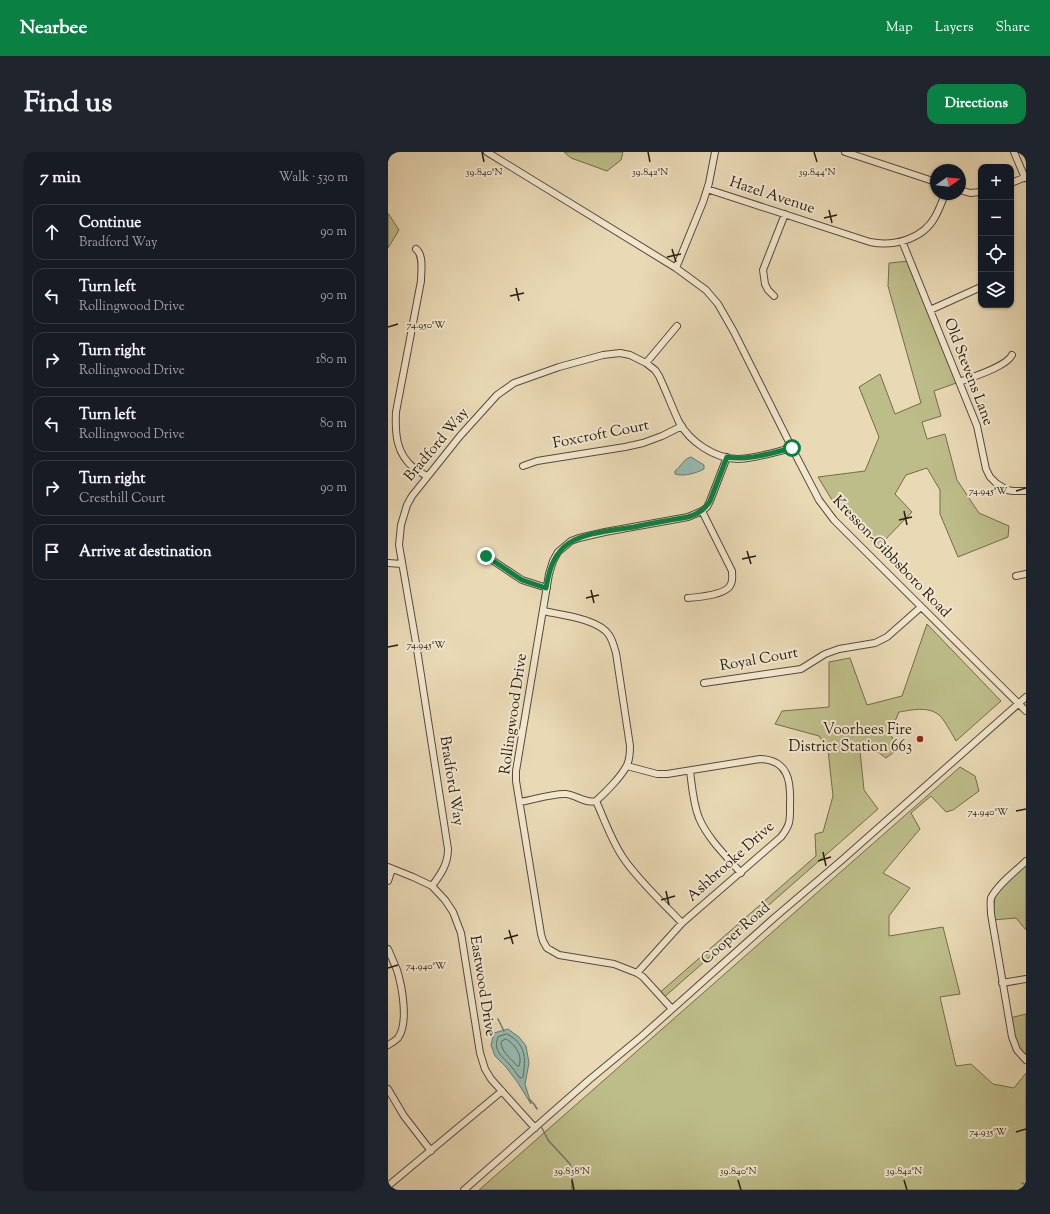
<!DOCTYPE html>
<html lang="en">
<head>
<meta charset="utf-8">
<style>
	body { margin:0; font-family:"Sorts Mill Goudy",serif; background:#20242c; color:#f1f3f6 }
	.controls { position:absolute; right:12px; top:12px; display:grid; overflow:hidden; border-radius:8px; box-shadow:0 1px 3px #0004 }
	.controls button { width:36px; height:36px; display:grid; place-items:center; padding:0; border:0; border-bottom:1px solid #363941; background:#171b24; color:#f1f3f6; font:20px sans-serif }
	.compass { position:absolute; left:542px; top:12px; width:36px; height:36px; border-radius:50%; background:#171b24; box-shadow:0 1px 3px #0004; rotate:76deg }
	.stop { position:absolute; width:12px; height:12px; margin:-9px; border:3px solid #0b8043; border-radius:50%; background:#fff }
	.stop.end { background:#0b8043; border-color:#fff; box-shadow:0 1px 4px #0008 }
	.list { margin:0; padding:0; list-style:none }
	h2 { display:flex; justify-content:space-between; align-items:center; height:52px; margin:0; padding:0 16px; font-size:17px }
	h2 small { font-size:13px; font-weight:400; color:#9ea1a6 }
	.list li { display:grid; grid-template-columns:26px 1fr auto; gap:12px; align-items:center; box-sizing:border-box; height:56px; margin:0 8px 8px; padding:0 8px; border:1px solid #363941; border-radius:12px }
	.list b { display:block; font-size:15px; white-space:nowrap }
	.list p { margin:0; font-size:13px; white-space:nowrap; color:#9ea1a6 }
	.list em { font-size:13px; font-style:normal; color:#9ea1a6 }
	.icon { flex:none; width:22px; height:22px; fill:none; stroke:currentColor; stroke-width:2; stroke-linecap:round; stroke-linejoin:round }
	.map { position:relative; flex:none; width:638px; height:1038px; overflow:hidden; border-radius:12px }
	header { display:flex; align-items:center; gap:24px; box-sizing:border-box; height:56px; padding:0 20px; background:#0b8043; color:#fff }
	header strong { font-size:19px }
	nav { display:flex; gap:22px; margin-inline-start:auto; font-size:14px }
	.intro { display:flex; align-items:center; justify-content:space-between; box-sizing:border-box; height:96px; padding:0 24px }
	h1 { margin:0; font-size:28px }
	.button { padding:10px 18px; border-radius:12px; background:#0b8043; color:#fff; font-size:14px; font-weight:700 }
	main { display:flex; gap:24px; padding:0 24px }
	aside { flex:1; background:#171b24; border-radius:12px; box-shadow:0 1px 3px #0004 }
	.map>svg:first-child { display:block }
</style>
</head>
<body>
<header>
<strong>Nearbee</strong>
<nav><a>Map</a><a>Layers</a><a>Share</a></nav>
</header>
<div class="intro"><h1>Find us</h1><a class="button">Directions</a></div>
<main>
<aside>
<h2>7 min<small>Walk · 530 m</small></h2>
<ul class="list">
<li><svg class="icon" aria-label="ahead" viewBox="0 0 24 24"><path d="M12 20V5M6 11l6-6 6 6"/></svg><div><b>Continue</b><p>Bradford Way</p></div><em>90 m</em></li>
<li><svg class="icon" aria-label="left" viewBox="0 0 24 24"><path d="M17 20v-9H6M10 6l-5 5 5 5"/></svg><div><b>Turn left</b><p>Rollingwood Drive</p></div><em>90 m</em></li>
<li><svg class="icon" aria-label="right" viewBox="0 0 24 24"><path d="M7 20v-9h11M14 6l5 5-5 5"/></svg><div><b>Turn right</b><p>Rollingwood Drive</p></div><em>180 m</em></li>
<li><svg class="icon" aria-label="left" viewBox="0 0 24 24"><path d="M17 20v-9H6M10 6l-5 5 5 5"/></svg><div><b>Turn left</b><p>Rollingwood Drive</p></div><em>80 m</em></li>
<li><svg class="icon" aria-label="right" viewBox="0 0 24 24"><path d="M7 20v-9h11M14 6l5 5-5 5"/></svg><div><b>Turn right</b><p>Cresthill Court</p></div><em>90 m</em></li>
<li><svg class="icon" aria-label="arrive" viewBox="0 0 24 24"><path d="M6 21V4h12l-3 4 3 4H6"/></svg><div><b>Arrive at destination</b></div></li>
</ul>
</aside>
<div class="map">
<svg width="638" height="1038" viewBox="0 0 638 1038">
	<rect width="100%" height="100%" fill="#e9d9b5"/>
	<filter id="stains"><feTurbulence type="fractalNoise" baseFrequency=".005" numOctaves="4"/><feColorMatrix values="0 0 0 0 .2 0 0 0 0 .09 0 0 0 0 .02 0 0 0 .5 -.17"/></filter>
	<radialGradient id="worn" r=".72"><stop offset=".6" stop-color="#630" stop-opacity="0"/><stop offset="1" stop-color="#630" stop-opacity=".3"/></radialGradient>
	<path fill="#bdbd89" stroke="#726c4c" d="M 176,0 L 235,0 L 233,8 L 219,19 L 183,6 Z
		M 0,61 L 11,78 L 0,96 Z
		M 521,109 L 571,230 L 546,239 L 553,264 L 534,270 L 539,287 L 557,282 L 569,328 L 591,361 L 621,374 L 620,385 L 570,405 L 552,362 L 552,338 L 539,316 L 518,323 L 507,342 L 524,360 L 490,395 L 447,353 L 430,325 L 477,319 L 491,285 L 471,235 L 492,222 L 507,262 L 533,251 L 500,134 L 501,111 Z
		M 539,472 L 613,549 L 568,589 C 564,582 556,567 551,563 C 540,554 524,558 511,560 L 502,581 L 510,597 L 498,606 L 479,592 L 472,599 L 476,638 L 490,657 L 274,847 L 269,843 L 428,704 L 427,682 L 435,680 L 445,644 L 440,598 L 431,584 L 387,572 L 394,559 L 441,555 L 441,510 L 462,506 L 479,553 L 514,544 Z
		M 572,615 L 587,624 L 591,639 L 565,658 L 558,660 L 543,644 L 523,661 L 532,677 L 495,721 L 522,736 L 501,764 L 501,784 L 555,775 L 572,842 L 552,845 L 568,914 L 583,912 L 605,932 L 626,936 L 638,921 L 638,1038 L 91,1038 Z
		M 638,709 L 638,778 L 628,766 L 604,768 L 608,737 Z
		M 638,862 L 638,905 L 630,899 L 622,866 Z"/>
	<path fill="#97bab0" stroke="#6a7b70" d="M 303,305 L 316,313 L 316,317 C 309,321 295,325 287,322 L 287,319 C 293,315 295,307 303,305 Z
		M 120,877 L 131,885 L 138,894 L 141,911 L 137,932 L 143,952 L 130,931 L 118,915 L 107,904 L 103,893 L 106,881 Z"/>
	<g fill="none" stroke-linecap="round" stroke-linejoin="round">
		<path stroke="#5f6b60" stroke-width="1" d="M 119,882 C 138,892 138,906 135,925 L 133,926 L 131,925 C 128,921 125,916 121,912 C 113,903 105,899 110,885 Z
			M 118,887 C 127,892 135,904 131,914 L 129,914 C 123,906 113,900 113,890 Z"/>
		<path stroke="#6a7b70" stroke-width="1.5" d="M 110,867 L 116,879
			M 141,947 L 146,952 L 149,957
			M 154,976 L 160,988 L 182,1012 L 184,1019 L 184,1038
			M 634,1031 L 638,1033"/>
		<g stroke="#584b38" stroke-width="8">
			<path id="minor" d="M 99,0 L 288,116 L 318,138 L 330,152 L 346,180 L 404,296 L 431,348 L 446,368 L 638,559
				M 457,0 L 548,30
				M 626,0 L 637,26
				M 623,31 L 638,25
				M 319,37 L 482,90 C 506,95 535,87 547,65 C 551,58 554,50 557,42
				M 572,38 L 582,41 L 593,40
				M 514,89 L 589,274 L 598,317 L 602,325 L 608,331 L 619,338 L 625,339 L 638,339
				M 28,97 C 36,103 33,120 33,129 L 8,260 C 7,281 8,302 26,316 C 30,319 35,322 39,324
				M 288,116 L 315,50 L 321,31 L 327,0
				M 386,144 L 380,138 L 377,132 L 375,118 L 397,62
				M 542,158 L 593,135
				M 258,211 L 289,174
				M 571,230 C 584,225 618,215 624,203
				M 135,314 L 149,309 L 237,295 L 255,291 L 274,284 L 294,274
				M 98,404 L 134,428 L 159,436
				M 0,411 L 14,412
				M 628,424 L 638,422
				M 300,446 C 311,445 339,443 343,432 C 345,428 344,424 344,419 L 314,359
				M 155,459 C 174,463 211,467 221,483 C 225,489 226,495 228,501 L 242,594 C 242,600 242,607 239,613 C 234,624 217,641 208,649
				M 316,531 L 413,517 L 437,502 L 451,497 L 487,491 L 499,485 L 533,455
				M 239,614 L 269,622 L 279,622 L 372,607 C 401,608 403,630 402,653 C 402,668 403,672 393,685 L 294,771 L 249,821
				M 302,619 C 304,634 305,651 311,666 C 320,687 338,704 353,721
				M 208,649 C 217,669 224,690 236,707 C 252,730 275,751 294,771
				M 132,650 C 145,648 166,641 178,642 C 188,643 198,652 208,649
				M 638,709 C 628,719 609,733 603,746 C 602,751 603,757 603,762 L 624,885 L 629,898 L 638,908
				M 0,715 L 25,725 L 44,734 L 57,748 L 65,760 L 73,781 L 92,901 L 97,917 L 103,927 L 147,976
				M 0,729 L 4,717
				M 44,734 C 53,722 60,712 60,697 L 28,491 L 11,393 L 13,373 L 19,353 L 24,344 L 72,284 L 109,243 L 126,231 L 171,215 L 215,203 L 232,201 L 242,203 L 258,211 L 267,218 L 271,224 C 278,239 284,255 291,270 C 302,290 326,306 349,307 C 366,307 387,300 404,296
				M 0,797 C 3,804 6,811 9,818 C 14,834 21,871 10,886 C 7,889 4,891 0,893
				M 614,831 L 638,827
				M 284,857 L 255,825 L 249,821 L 226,812 L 171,803 L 159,796 L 155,789 L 153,782 L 128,629 L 128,619 L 161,422 L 165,409 L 170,400 L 183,389 L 191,386 L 217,380 L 300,365 L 314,359 L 319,355 L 322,349 L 339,305
				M 0,937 L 16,964 L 43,999
				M 0,1034 L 114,939
				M 76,1038 L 201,928 L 254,884 L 386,766 L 454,708 L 638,545"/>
		</g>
		<use href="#minor" stroke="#f1e6cf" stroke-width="6"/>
	</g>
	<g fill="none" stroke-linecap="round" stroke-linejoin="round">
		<path stroke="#0b8043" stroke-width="5" d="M 98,404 L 134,428 L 158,436 C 161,420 164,406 176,395 C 190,381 226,378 246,375 C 264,371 282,368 300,365 C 310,362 317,358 322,349 L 339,305 C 360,309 383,301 404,296"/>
	</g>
	<path fill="none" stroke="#271c0f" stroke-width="1.5" d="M 94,0 L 96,10M 260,0 L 262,10M 426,0 L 429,10M 441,58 L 444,71M 436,66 L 449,63M 284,97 L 288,110M 279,105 L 293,102M 128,136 L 131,149M 122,144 L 136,141M 0,175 L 10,172M 628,339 L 638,336M 516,359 L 519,373M 511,368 L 524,365M 359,399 L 363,412M 354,407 L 368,404M 203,438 L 206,451M 198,446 L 211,443M 0,495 L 10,493M 628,659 L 638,657M 435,700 L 438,714M 430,709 L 443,705M 278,739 L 281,753M 273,748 L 287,744M 121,778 L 125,792M 116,787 L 130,783M 0,816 L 10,813M 628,980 L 638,977M 184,1028 L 186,1038M 350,1028 L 353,1038M 516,1028 L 519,1038"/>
	<circle fill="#8f2418" stroke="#f1e6cf" stroke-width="1.5" cx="532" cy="587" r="4"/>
	<g text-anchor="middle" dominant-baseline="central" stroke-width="4" stroke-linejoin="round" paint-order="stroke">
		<g font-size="15" fill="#271c0f" stroke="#f1e6cf">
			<text transform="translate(384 44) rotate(18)">Hazel Avenue</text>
			<text transform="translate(580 220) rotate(69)">Old Stevens Lane</text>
			<text transform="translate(213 283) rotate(-11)">Foxcroft Court</text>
			<text transform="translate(49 293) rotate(-50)">Bradford Way</text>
			<text transform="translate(503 405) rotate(46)">Kresson-Gibbsboro Road</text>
			<text transform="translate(371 508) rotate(-10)">Royal Court</text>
			<text transform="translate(126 562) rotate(-82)">Rollingwood Drive</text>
			<text transform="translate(63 629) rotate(81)">Bradford Way</text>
			<text transform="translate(343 710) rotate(-42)">Ashbrooke Drive</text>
			<text transform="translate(348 782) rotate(-41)">Cooper Road</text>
			<text transform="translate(94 834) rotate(81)">Eastwood Drive</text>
		</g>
		<g font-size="15" fill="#271c0f" stroke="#f1e6cf" text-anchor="end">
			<text x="524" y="578">Voorhees Fire<tspan x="524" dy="17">District Station 663</tspan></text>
		</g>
	</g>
	<g font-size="10" text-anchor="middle" fill="#271c0f" stroke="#f1e6cf" stroke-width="4" stroke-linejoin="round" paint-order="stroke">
		<text x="96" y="23">39.840°N</text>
		<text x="262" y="23">39.842°N</text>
		<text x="429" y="23">39.844°N</text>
		<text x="38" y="176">74.950°W</text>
		<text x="600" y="342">74.945°W</text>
		<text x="38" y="496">74.945°W</text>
		<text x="600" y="663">74.940°W</text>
		<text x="38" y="817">74.940°W</text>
		<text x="600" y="983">74.935°W</text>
		<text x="184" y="1022">39.838°N</text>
		<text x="350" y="1022">39.840°N</text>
		<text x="516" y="1022">39.842°N</text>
	</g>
	<rect width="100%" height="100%" filter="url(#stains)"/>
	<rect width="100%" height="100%" fill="url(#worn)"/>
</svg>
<div class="controls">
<button>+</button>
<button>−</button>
<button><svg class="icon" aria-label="locate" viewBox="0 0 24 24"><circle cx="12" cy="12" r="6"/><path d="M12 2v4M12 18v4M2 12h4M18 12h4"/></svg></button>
<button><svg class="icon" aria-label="layers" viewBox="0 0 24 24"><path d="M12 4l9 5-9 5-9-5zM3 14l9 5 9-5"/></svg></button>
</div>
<svg class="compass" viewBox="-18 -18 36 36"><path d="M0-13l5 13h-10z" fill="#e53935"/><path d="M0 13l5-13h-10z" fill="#9ea1a6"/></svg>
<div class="stop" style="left:404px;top:296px"></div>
<div class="stop end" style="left:98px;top:404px"></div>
</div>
</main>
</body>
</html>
